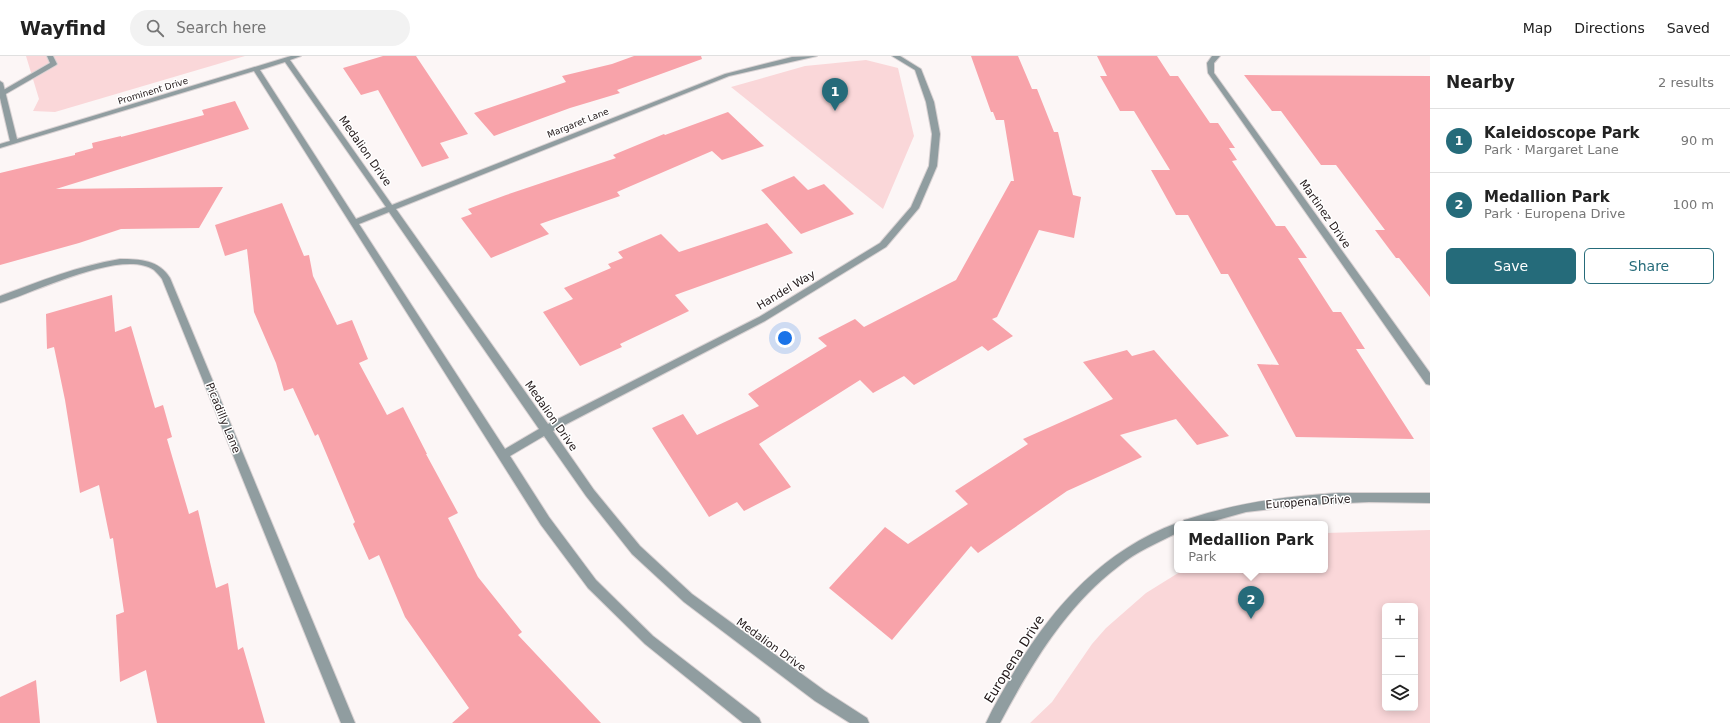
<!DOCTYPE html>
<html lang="en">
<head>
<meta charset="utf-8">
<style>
	body { margin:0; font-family:"DejaVu Sans",sans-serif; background:#f2f2f2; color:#222 }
	.controls { position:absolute; right:12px; bottom:12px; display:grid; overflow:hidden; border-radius:6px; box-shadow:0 2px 10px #0003 }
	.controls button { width:36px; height:36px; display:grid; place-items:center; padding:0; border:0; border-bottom:1px solid #e0e0e0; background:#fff; color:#222; font:20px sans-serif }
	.you { position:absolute; left:785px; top:282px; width:14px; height:14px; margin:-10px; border:3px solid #fff; border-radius:50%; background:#1a73e8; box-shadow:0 0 0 6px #1a73e833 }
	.badge { display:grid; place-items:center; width:26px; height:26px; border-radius:50%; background:#256b7a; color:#fff; font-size:13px; font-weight:700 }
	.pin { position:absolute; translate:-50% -33px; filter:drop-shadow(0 1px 2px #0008) }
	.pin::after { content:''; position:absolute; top:21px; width:14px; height:12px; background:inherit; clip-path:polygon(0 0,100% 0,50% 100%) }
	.popup { position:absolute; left:1174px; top:465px; width:154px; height:52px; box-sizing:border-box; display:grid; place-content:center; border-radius:6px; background:#fff; filter:drop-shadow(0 1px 3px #0005); font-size:13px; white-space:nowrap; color:#767676 }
	.popup b { font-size:15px; color:#222 }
	.popup::after { content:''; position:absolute; left:50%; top:100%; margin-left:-8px; border:8px solid transparent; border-top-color:#fff }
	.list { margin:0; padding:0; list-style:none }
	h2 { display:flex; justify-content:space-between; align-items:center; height:52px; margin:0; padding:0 16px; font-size:17px }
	h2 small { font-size:13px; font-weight:400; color:#767676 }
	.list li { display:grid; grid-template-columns:26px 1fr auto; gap:12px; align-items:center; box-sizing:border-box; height:64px; padding:0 16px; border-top:1px solid #e0e0e0 }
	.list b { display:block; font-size:15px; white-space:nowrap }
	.list p { margin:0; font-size:13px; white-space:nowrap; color:#767676 }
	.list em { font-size:13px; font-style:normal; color:#767676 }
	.actions { display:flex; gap:8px; padding:12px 16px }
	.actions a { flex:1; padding:9px 0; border:1px solid #256b7a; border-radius:6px; text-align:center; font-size:14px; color:#256b7a }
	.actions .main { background:#256b7a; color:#fff }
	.icon { flex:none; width:22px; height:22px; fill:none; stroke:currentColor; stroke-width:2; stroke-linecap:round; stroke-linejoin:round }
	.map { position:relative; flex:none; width:1430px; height:667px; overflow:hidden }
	header { display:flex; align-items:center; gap:24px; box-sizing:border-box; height:56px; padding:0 20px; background:#fff; border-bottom:1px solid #e0e0e0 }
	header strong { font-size:19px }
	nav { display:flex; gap:22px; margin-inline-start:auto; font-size:14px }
	.search { width:280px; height:36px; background:#f2f2f2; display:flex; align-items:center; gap:10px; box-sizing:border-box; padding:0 14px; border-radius:22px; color:#767676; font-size:15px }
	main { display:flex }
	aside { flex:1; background:#fff }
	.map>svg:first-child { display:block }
</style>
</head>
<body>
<header>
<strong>Wayfind</strong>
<div class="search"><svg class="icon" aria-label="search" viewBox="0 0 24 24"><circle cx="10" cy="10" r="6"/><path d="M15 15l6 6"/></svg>Search here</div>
<nav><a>Map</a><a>Directions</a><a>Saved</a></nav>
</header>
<main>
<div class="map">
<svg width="1430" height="667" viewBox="0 0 1430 667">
	<rect width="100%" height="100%" fill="#fcf6f6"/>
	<path fill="#fad7d9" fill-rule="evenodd" d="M 26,0 L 245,0 L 55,56 L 33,55 L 39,43 Z
		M 866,4 L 898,12 L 914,80 L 883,153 L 731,31 L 805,10 Z
		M 1430,474 L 1430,667 L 1030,667 L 1052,646 L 1092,588 L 1106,572 L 1146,537 L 1183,514 L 1325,514 L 1325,477 ZM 1385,550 L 1415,550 L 1415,652 L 1385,652 Z"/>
	<path fill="#f8a3aa" d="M 383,0 L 416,0 L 468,78 L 440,87 L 449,102 L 422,111 L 378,34 L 361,39 L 343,12 Z
		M 634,0 L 701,0 L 702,3 L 617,34 L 620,37 L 570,52 L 494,80 L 474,57 L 566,26 L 562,20 L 612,8 Z
		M 971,0 L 1018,0 L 1032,33 L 1037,33 L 1054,76 L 1058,76 L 1073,139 L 1081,141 L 1074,182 L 1039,174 L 997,261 L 992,263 L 1013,280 L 988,295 L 982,290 L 914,329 L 904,320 L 873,337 L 860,324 L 759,388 L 791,431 L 744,455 L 737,446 L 709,461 L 652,372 L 683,358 L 697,379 L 759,350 L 748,338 L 827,290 L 818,282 L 855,263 L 864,271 L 956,224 L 1011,125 L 1014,125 L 1004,64 L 996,64 L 993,56 L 991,56 Z
		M 1097,0 L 1157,0 L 1170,20 L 1178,20 L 1210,67 L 1218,67 L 1235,92 L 1229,92 L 1237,104 L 1232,105 L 1276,170 L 1285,170 L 1307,202 L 1298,202 L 1333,256 L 1341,256 L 1365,293 L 1356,293 L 1414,383 L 1296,381 L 1257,308 L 1279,309 L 1228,218 L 1221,218 L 1188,159 L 1176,159 L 1151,114 L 1170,114 L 1134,55 L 1120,55 L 1100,20 L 1107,20 Z
		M 1244,19 L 1430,20 L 1430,241 L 1399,202 L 1396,202 L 1375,174 L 1385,174 L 1336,109 L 1321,109 L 1281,55 L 1272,55 Z
		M 235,45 L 249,73 L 56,133 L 223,131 L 199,172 L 121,173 L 79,187 L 0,209 L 0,117 L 75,99 L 75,97 L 93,92 L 92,87 L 121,80 L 121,81 L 204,59 L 202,54 Z
		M 728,56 L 764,90 L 722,104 L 712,95 L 617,136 L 620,140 L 540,168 L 549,178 L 491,202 L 461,162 L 472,158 L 468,153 L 506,139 L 616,102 L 613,99 L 664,78 L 665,79 Z
		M 794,120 L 808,134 L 824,128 L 854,158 L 801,178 L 761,134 Z
		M 282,147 L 304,200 L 309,199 L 313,220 L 337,269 L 352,264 L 368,303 L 359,307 L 387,359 L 403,351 L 427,398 L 426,398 L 458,457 L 448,462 L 478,521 L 522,576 L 518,579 L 601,667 L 452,667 L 469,652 L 405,561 L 379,499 L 369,504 L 353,468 L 355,466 L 318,378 L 315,380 L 293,332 L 284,335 L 276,307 L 254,256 L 247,193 L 225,200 L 215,169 Z
		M 767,167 L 793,197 L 675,239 L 689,255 L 620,288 L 622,291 L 580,310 L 543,256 L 573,243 L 564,232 L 611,212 L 608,208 L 623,202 L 618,196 L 661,178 L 679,196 Z
		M 112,239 L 115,276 L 131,270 L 155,352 L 163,349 L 172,381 L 167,383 L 189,458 L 198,454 L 216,532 L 228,527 L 238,594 L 243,591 L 265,667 L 157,667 L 146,614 L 120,626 L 116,559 L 124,556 L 113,482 L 110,483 L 99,429 L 80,437 L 65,344 L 54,291 L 47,293 L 46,258 Z
		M 1127,294 L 1132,300 L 1154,294 L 1229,380 L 1197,389 L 1176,363 L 1120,379 L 1142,401 L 1067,435 L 978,497 L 971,490 L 892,584 L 829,532 L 885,471 L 908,488 L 968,448 L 955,435 L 1028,388 L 1023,383 L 1113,343 L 1083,306 Z
		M 36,624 L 40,667 L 0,667 L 0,641 Z"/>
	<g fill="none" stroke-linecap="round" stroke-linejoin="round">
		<g stroke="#d9d2d3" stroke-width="2">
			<path id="lane" d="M 47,0 L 53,0 L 57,8 L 56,9 L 4,39 L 0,40 L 0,36 L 50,7 Z"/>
		</g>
		<g stroke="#d9d2d3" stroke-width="2">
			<path id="street" d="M 291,0 L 301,0 L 290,4 L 392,149 L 725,18 L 792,1 L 817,0 L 729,20 L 396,153 L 548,368 L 759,261 L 880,187 L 911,151 L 929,110 L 932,78 L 926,46 L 915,14 L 892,0 L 900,0 L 921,13 L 934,46 L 940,78 L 937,110 L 919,152 L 886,191 L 765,265 L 553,375 L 594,434 L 640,490 L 692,538 L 825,635 L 867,662 L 869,667 L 850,667 L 815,645 L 684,546 L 632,498 L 586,440 L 544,380 L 510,400 L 549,461 L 596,524 L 653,580 L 759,662 L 761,667 L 743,667 L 645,588 L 588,532 L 541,469 L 254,15 L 0,92 L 0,88 L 10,85 L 0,42 L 0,25 L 3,27 L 17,83 ZM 285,6 L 386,151 L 356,163 L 260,14 ZM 389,156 L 539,373 L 505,393 L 359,168 Z
				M 1212,0 L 1220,0 L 1214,7 L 1214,17 L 1430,317 L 1430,329 L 1426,328 L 1208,17 L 1207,7 Z
				M 120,203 C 140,203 159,204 170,222 L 355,667 L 341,667 L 162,223 C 160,220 157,217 154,214 C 122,192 34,237 0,247 L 0,240 C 40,225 78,210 120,203 Z
				M 1338,437 L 1430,437 L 1430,447 L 1369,446 L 1307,449 L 1246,456 L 1203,468 L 1182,468 L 1184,464 L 1188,463 C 1237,447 1286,440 1338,437 Z
				M 1177,467 L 1180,468 L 1177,468 L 1177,477 C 1157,487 1136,496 1119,510 C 1065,551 1031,609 1000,667 L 986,667 C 994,649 1004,633 1014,616 C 1053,550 1104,494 1177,467 Z"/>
		</g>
		<use href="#lane" fill="#909da0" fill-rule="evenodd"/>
		<use href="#street" fill="#909da0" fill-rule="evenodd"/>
	</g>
	<g text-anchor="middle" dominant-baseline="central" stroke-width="3" stroke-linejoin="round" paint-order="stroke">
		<g font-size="9" fill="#221819" stroke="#fff">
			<text transform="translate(153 35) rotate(-17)">Prominent Drive</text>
			<text transform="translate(578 67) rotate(-22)">Margaret Lane</text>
		</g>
		<g font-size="11" fill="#221819" stroke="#fff">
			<text transform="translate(365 95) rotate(55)">Medalion Drive</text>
			<text transform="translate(1325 158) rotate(55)">Martinez Drive</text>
			<text transform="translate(786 234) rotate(-31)">Handel Way</text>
			<text transform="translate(551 360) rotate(55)">Medalion Drive</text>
			<text transform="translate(223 362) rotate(68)">Picadilly Lane</text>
			<text transform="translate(1308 446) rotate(-4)">Europena Drive</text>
			<text transform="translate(771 589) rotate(36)">Medalion Drive</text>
		</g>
		<g font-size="13" fill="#221819" stroke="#fff">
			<text transform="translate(1014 603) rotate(-58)">Europena Drive</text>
		</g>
	</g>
</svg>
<div class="controls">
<button>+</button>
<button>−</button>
<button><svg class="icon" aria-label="layers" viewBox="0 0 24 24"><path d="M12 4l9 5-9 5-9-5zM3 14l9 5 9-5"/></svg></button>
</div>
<div class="you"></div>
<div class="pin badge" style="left:835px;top:55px">1</div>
<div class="pin badge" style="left:1251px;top:563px">2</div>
<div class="popup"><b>Medallion Park</b>Park</div>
</div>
<aside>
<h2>Nearby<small>2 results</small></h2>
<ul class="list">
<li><span class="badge">1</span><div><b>Kaleidoscope Park</b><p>Park · Margaret Lane</p></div><em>90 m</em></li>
<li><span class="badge">2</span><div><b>Medallion Park</b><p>Park · Europena Drive</p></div><em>100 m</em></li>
</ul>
<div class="actions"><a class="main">Save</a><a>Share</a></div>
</aside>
</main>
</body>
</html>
